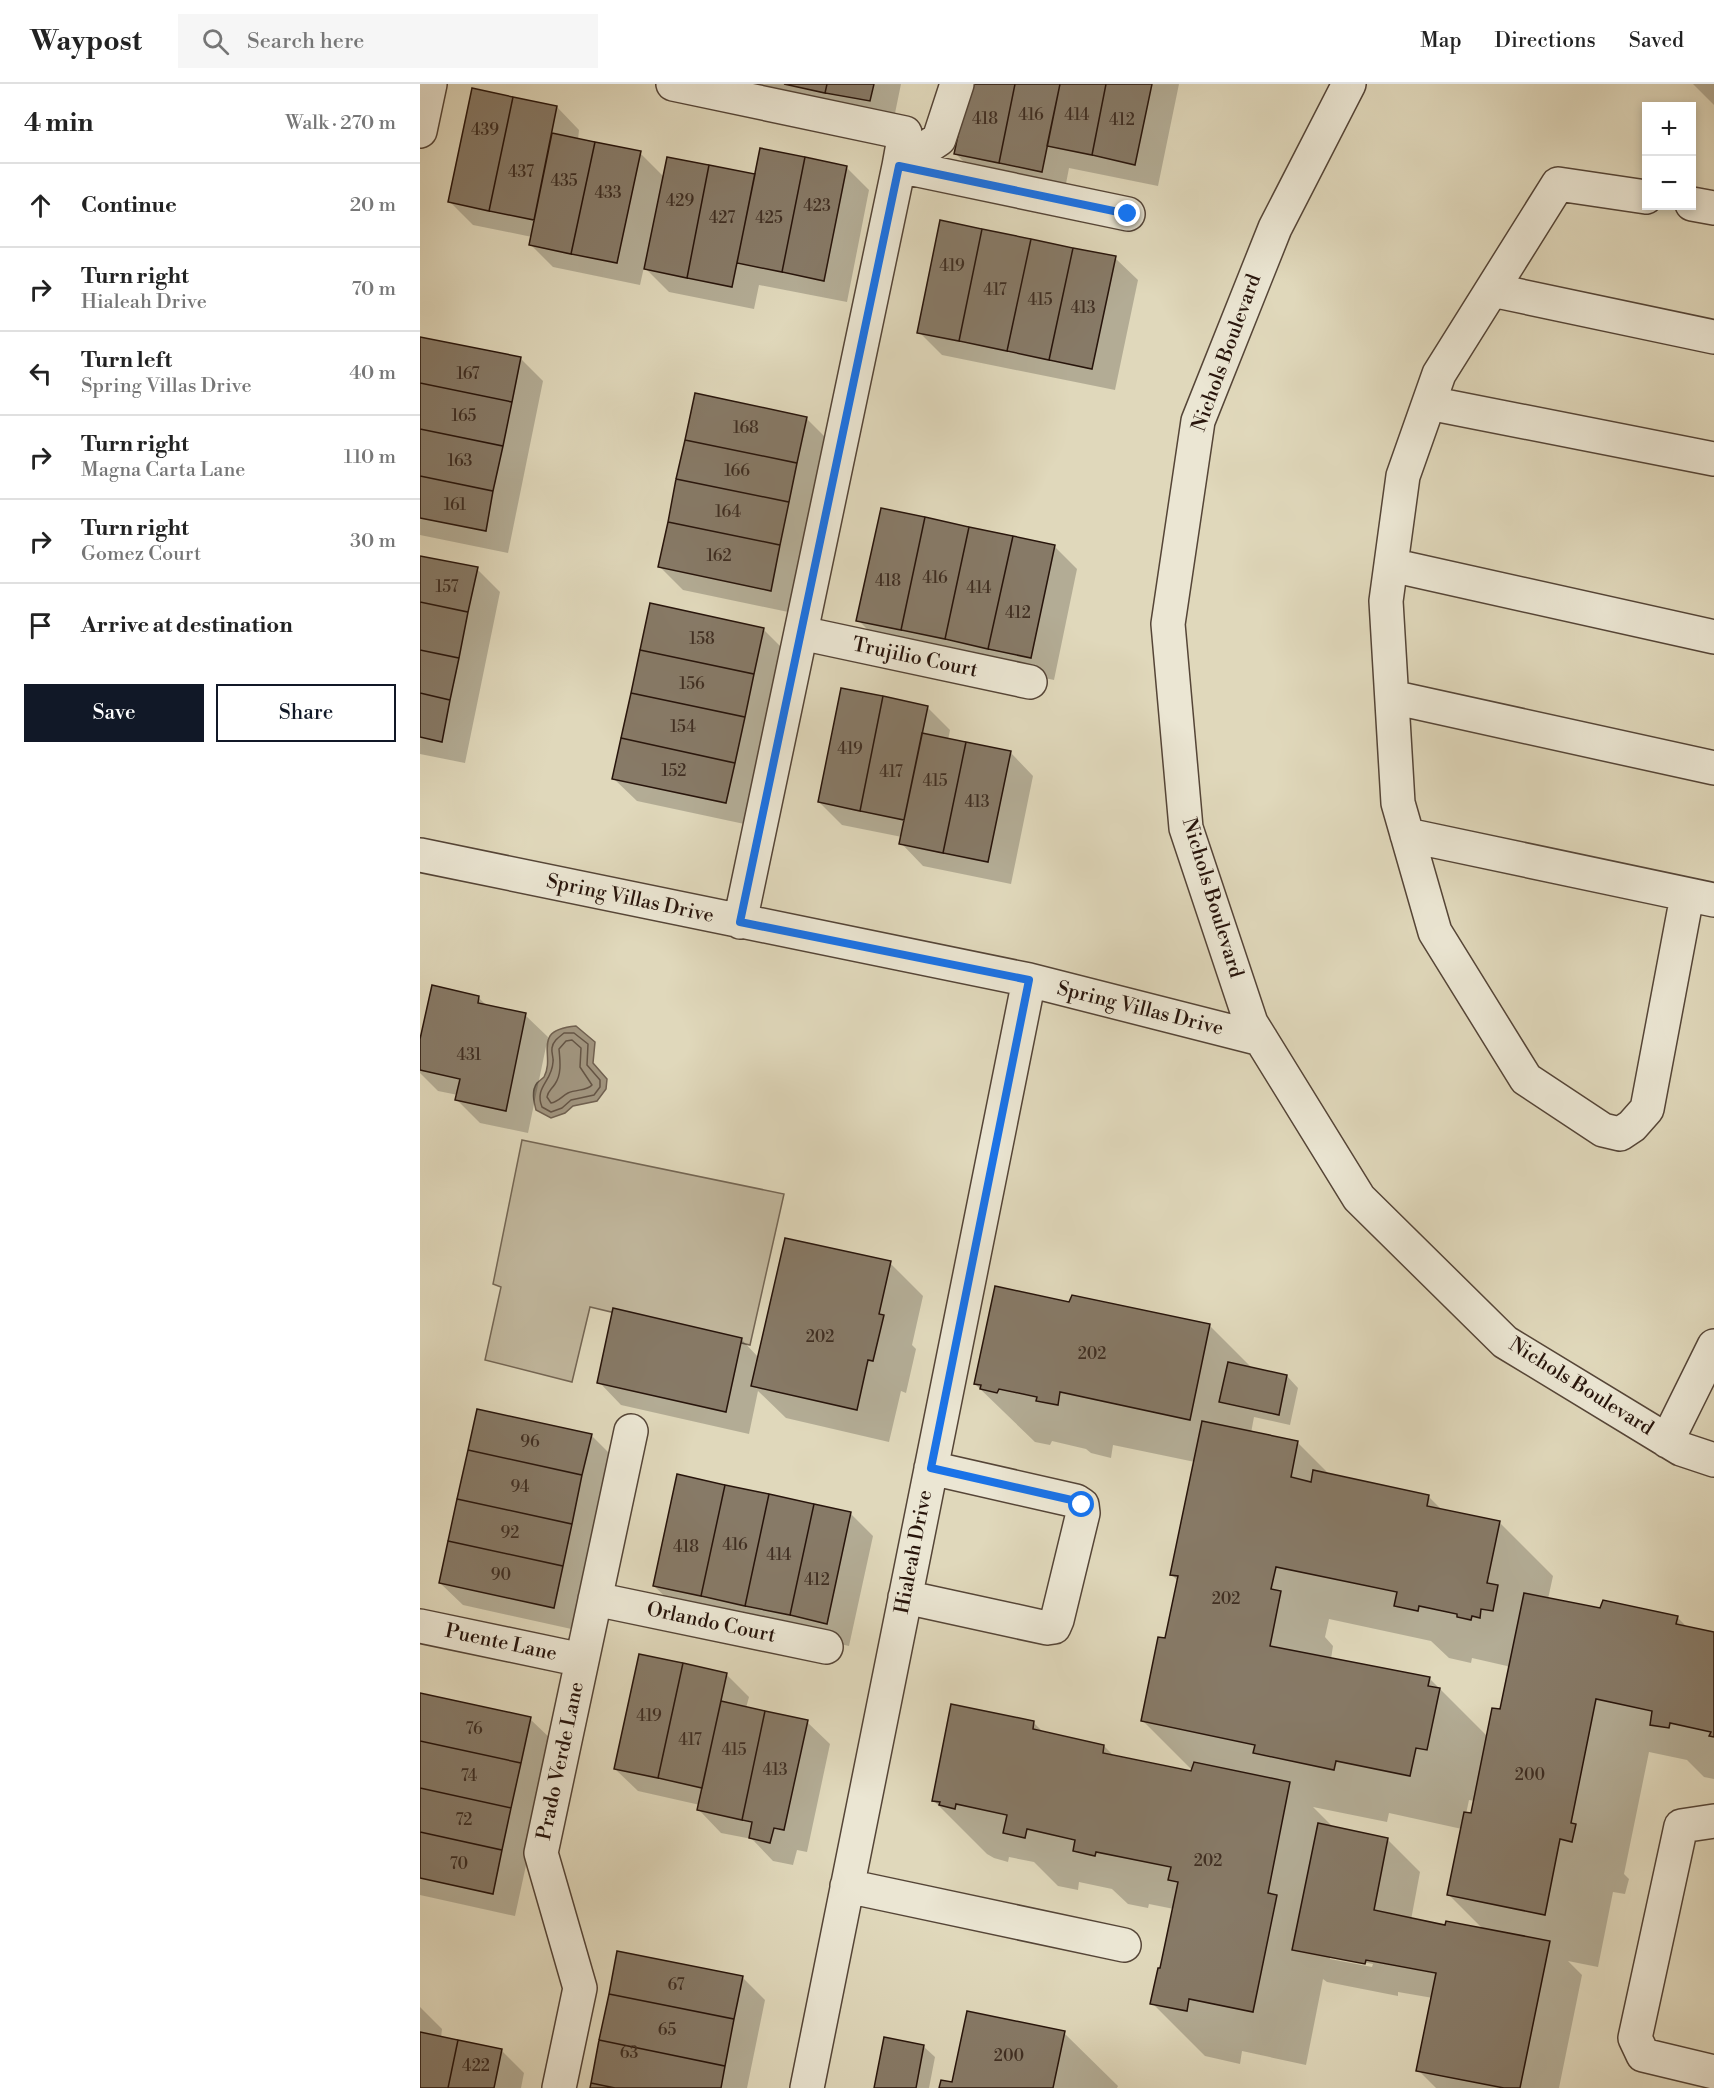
<!DOCTYPE html>
<html lang="en">
<head>
<meta charset="utf-8">
<style>
	body { margin:0; font-family:"Libre Bodoni",serif; background:#f6f6f6; color:#222 }
	.controls { position:absolute; right:18px; top:18px; display:grid; overflow:hidden; border-radius:0px; box-shadow:0 3px 9px #0003 }
	.controls button { width:54px; height:54px; display:grid; place-items:center; padding:0; border:0; border-bottom:2px solid #e0e0e0; background:#fff; color:#222; font:30px sans-serif }
	.stop { position:absolute; width:18px; height:18px; margin:-14px; border:4px solid #1a73e8; border-radius:50%; background:#fff }
	.stop.end { background:#1a73e8; border-color:#fff; box-shadow:0 2px 6px #0008 }
	.list { margin:0; padding:0; list-style:none }
	h2 { display:flex; justify-content:space-between; align-items:center; height:78px; margin:0; padding:0 24px; font-size:26px }
	h2 small { font-size:20px; font-weight:400; color:#767676 }
	.list li { display:grid; grid-template-columns:39px 1fr auto; gap:18px; align-items:center; box-sizing:border-box; height:84px; padding:0 24px; border-top:2px solid #e0e0e0 }
	.list b { display:block; font-size:22px; white-space:nowrap }
	.list p { margin:0; font-size:20px; white-space:nowrap; color:#767676 }
	.list em { font-size:20px; font-style:normal; color:#767676 }
	.actions { display:flex; gap:12px; padding:18px 24px }
	.actions a { flex:1; padding:14px 0; border:2px solid #111827; border-radius:0px; text-align:center; font-size:21px; color:#111827 }
	.actions .main { background:#111827; color:#fff }
	.icon { flex:none; width:33px; height:33px; fill:none; stroke:currentColor; stroke-width:2; stroke-linecap:round; stroke-linejoin:round }
	.map { position:relative; flex:none; width:1294px; height:2004px; overflow:hidden }
	header { display:flex; align-items:center; gap:36px; box-sizing:border-box; height:84px; padding:0 30px; background:#fff; border-bottom:2px solid #e0e0e0 }
	header strong { font-size:28px }
	nav { display:flex; gap:33px; margin-inline-start:auto; font-size:21px }
	.search { width:420px; height:54px; background:#f6f6f6; display:flex; align-items:center; gap:15px; box-sizing:border-box; padding:0 21px; border-radius:0px; color:#767676; font-size:22px }
	main { display:flex }
	aside { flex:1; background:#fff }
	.map>svg:first-child { display:block }
</style>
</head>
<body>
<header>
<strong>Waypost</strong>
<div class="search"><svg class="icon" aria-label="search" viewBox="0 0 24 24"><circle cx="10" cy="10" r="6"/><path d="M15 15l6 6"/></svg>Search here</div>
<nav><a>Map</a><a>Directions</a><a>Saved</a></nav>
</header>
<main>
<aside>
<h2>4 min<small>Walk · 270 m</small></h2>
<ul class="list">
<li><svg class="icon" aria-label="ahead" viewBox="0 0 24 24"><path d="M12 20V5M6 11l6-6 6 6"/></svg><div><b>Continue</b></div><em>20 m</em></li>
<li><svg class="icon" aria-label="right" viewBox="0 0 24 24"><path d="M7 20v-9h11M14 6l5 5-5 5"/></svg><div><b>Turn right</b><p>Hialeah Drive</p></div><em>70 m</em></li>
<li><svg class="icon" aria-label="left" viewBox="0 0 24 24"><path d="M17 20v-9H6M10 6l-5 5 5 5"/></svg><div><b>Turn left</b><p>Spring Villas Drive</p></div><em>40 m</em></li>
<li><svg class="icon" aria-label="right" viewBox="0 0 24 24"><path d="M7 20v-9h11M14 6l5 5-5 5"/></svg><div><b>Turn right</b><p>Magna Carta Lane</p></div><em>110 m</em></li>
<li><svg class="icon" aria-label="right" viewBox="0 0 24 24"><path d="M7 20v-9h11M14 6l5 5-5 5"/></svg><div><b>Turn right</b><p>Gomez Court</p></div><em>30 m</em></li>
<li><svg class="icon" aria-label="arrive" viewBox="0 0 24 24"><path d="M6 21V4h12l-3 4 3 4H6"/></svg><div><b>Arrive at destination</b></div></li>
</ul>
<div class="actions"><a class="main">Save</a><a>Share</a></div>
</aside>
<div class="map">
<svg width="1294" height="2004" viewBox="0 0 1294 2004">
	<rect width="100%" height="100%" fill="#e0d8bb"/>
	<filter id="stains"><feTurbulence type="fractalNoise" baseFrequency=".00333" numOctaves="4"/><feColorMatrix values="0 0 0 0 .2 0 0 0 0 .09 0 0 0 0 .02 0 0 0 .5 -.17"/></filter>
	<radialGradient id="worn" r=".72"><stop offset=".6" stop-color="#630" stop-opacity="0"/><stop offset="1" stop-color="#630" stop-opacity=".3"/></radialGradient>
	<path fill="#c1b79d" stroke="#746654" stroke-width="1.5" d="M 102,1056 L 364,1110 L 330,1261 L 170,1223 L 152,1298 L 65,1276 L 81,1203 L 73,1200 Z"/>
	<path fill="#a1957f" stroke="#706151" stroke-width="1.5" d="M 156,942 L 175,958 L 173,979 L 187,995 L 186,1005 L 177,1017 L 153,1022 L 145,1029 L 131,1034 L 116,1026 C 114,1018 111,1007 117,999 C 118,998 123,994 124,993 C 136,971 110,946 156,942 Z"/>
	<path fill="#0003" fill-rule="evenodd" d="M 297,0 L 481,0 L 473,39 Z
		M 550,0 L 759,0 L 738,102 L 649,84 L 644,110 L 559,93 L 536,70 Z
		M 1273,0 L 1294,0 L 1294,21 Z
		M 53,6 L 137,23 L 159,46 L 158,56 L 220,69 L 244,93 L 336,92 L 426,83 L 449,106 L 427,218 L 339,201 L 334,225 L 249,208 L 224,183 L 220,201 L 133,183 L 110,160 L 112,153 L 53,141 L 30,118 Z
		M 695,174 L 718,196 L 695,306 L 522,271 L 499,248 Z
		M 0,254 L 100,274 L 123,297 L 88,469 L 0,451 Z
		M 386,334 L 409,357 L 373,529 L 263,506 L 240,483 Z
		M 634,462 L 657,485 L 634,596 L 461,559 L 438,536 Z
		M 0,473 L 57,485 L 80,508 L 45,679 L 0,670 Z
		M 343,545 L 366,568 L 329,741 L 217,717 L 194,695 Z
		M 507,623 L 530,646 L 528,656 L 591,669 L 613,692 L 591,800 L 503,782 L 481,759 L 482,753 L 422,741 L 399,718 Z
		M 58,913 L 67,922 L 105,931 L 128,953 L 108,1049 L 60,1039 L 37,1016 L 38,1011 L 18,1007 L 0,989 L 0,962 Z
		M 470,1179 L 503,1212 L 492,1261 L 496,1265 L 486,1309 L 481,1307 L 469,1358 L 366,1334 L 338,1307 L 329,1350 L 201,1321 L 179,1298 L 322,1256 L 339,1274 Z
		M 650,1220 L 789,1241 L 833,1285 L 867,1292 L 878,1304 L 870,1341 L 834,1333 L 831,1349 L 878,1359 L 911,1392 L 1008,1412 L 1022,1426 L 1079,1438 L 1133,1492 L 1128,1515 L 1181,1526 L 1257,1533 L 1268,1544 L 1294,1549 L 1294,1695 L 1284,1693 L 1267,1676 L 1229,1668 L 1204,1790 L 1209,1795 L 1205,1810 L 1193,1808 L 1178,1883 L 1148,1877 L 1162,1891 L 1139,2004 L 1016,2004 L 998,1986 L 1013,1914 L 978,1908 L 978,1912 L 907,1898 L 903,1895 L 886,1981 L 822,1967 L 820,1980 L 785,1972 L 732,1919 L 742,1886 L 754,1825 L 729,1820 L 728,1824 L 708,1820 L 692,1805 L 659,1798 L 658,1806 L 638,1802 L 614,1778 L 589,1773 L 588,1778 L 574,1774 L 567,1770 L 513,1716 L 614,1639 L 624,1649 L 684,1662 L 695,1673 L 775,1689 L 722,1636 L 746,1556 L 758,1497 L 751,1490 L 775,1378 L 693,1361 L 691,1374 L 671,1369 L 666,1365 L 632,1357 L 630,1361 L 615,1358 L 555,1300 ZM 909,1535 L 1011,1557 L 1029,1574 L 1051,1579 L 1052,1574 L 1087,1582 L 1090,1585 L 1081,1627 L 1068,1653 L 1009,1594 L 911,1575 L 913,1562 L 905,1553 ZM 1049,1716 L 1055,1717 L 1052,1731 L 1046,1730 ZM 893,1723 L 967,1738 L 969,1729 L 1042,1745 L 1029,1811 L 1064,1846 L 1026,1843 L 991,1836 L 1000,1788 L 967,1755 L 914,1744 ZM 910,1872 L 953,1880 L 952,1883 L 910,1875 Z
		M 171,1351 L 194,1374 L 156,1546 L 43,1521 L 20,1499 Z
		M 430,1429 L 453,1452 L 429,1562 L 257,1524 L 234,1502 Z
		M 306,1590 L 329,1613 L 326,1624 L 387,1638 L 410,1660 L 387,1768 L 377,1766 L 373,1781 L 353,1777 L 332,1755 L 301,1749 L 279,1726 L 280,1721 L 218,1707 L 195,1685 Z
		M 0,1611 L 110,1635 L 133,1657 L 95,1832 L 0,1811 Z
		M 322,1893 L 345,1916 L 327,2004 L 172,2004 Z
		M 0,1923 L 22,1945 L 21,1954 L 82,1967 L 104,1989 L 101,2004 L 0,2004 Z
		M 644,1949 L 698,2002 L 697,2004 L 520,2004 Z
		M 503,1962 L 515,1973 L 509,2004 L 456,2004 Z"/>
	<g fill="none" stroke-linecap="round" stroke-linejoin="round">
		<path stroke="#645445" stroke-width="1.5" d="M 144,949 L 154,949 L 168,960 L 167,981 L 180,996 L 180,1003 L 174,1011 L 151,1016 L 142,1024 L 131,1028 L 122,1023 C 114,1003 132,998 133,978 C 134,974 131,969 132,964 C 133,957 139,953 144,949 Z
			M 152,956 L 161,964 L 160,983 L 172,1001 C 167,1007 157,1005 148,1009 C 142,1012 138,1018 131,1019 L 127,1013 C 128,1007 131,1006 135,1000 C 142,990 140,976 139,965 L 146,957 Z"/>
	</g>
	<path fill="#877a67" stroke="#27140b" stroke-width="1.5" d="M 364,0 L 407,0 L 405,9 Z
		M 407,0 L 454,0 L 450,17 L 405,9 Z
		M 549,0 L 595,0 L 579,79 L 534,70 Z
		M 595,0 L 640,0 L 622,88 L 579,79 Z
		M 640,0 L 686,0 L 672,71 L 627,62 Z
		M 686,0 L 732,0 L 715,81 L 672,71 Z
		M 52,4 L 93,13 L 69,127 L 28,118 Z
		M 93,13 L 137,22 L 114,136 L 69,127 Z
		M 132,49 L 175,58 L 151,170 L 109,161 Z
		M 175,58 L 221,67 L 197,179 L 151,170 Z
		M 340,64 L 385,73 L 362,188 L 317,179 Z
		M 247,73 L 289,81 L 267,194 L 224,185 Z
		M 385,73 L 427,82 L 404,197 L 362,188 Z
		M 289,81 L 335,90 L 312,203 L 267,194 Z
		M 520,136 L 562,145 L 539,257 L 497,249 Z
		M 562,145 L 611,155 L 587,267 L 539,257 Z
		M 611,155 L 653,164 L 629,276 L 587,267 Z
		M 653,164 L 696,172 L 672,285 L 629,276 Z
		M 0,253 L 101,273 L 92,318 L 0,299 Z
		M 0,299 L 92,318 L 83,362 L 0,345 Z
		M 275,309 L 387,333 L 377,379 L 265,356 Z
		M 0,345 L 83,362 L 73,407 L 0,392 Z
		M 265,356 L 377,379 L 369,418 L 256,395 Z
		M 0,392 L 73,407 L 66,447 L 0,434 Z
		M 256,395 L 369,418 L 360,461 L 248,438 Z
		M 461,424 L 505,433 L 481,546 L 436,537 Z
		M 505,433 L 549,443 L 525,555 L 481,546 Z
		M 248,438 L 360,461 L 351,507 L 238,483 Z
		M 549,443 L 593,452 L 568,565 L 525,555 Z
		M 593,452 L 635,461 L 611,574 L 568,565 Z
		M 0,472 L 58,483 L 48,528 L 0,518 Z
		M 0,518 L 48,528 L 39,574 L 0,566 Z
		M 230,519 L 344,544 L 334,590 L 220,566 Z
		M 0,566 L 39,574 L 30,616 L 0,609 Z
		M 220,566 L 334,590 L 325,633 L 211,609 Z
		M 421,604 L 463,612 L 440,727 L 398,718 Z
		M 0,609 L 30,616 L 22,658 L 0,653 Z
		M 211,609 L 325,633 L 315,679 L 201,654 Z
		M 463,612 L 508,622 L 484,736 L 440,727 Z
		M 502,649 L 546,658 L 523,769 L 479,760 Z
		M 201,654 L 315,679 L 306,719 L 192,695 Z
		M 546,658 L 591,667 L 568,778 L 523,769 Z
		M 12,901 L 59,912 L 58,919 L 106,929 L 86,1027 L 35,1016 L 40,995 L 0,986 L 0,955 Z
		M 365,1154 L 471,1177 L 459,1230 L 464,1231 L 453,1277 L 448,1276 L 437,1326 L 331,1302 Z
		M 575,1202 L 649,1218 L 652,1211 L 790,1240 L 770,1336 L 640,1308 L 638,1321 L 616,1317 L 617,1313 L 579,1305 L 577,1309 L 560,1305 L 561,1301 L 554,1300 Z
		M 193,1224 L 322,1254 L 306,1328 L 177,1299 Z
		M 808,1278 L 867,1291 L 859,1331 L 799,1318 Z
		M 57,1325 L 172,1350 L 162,1391 L 48,1366 Z
		M 782,1337 L 878,1357 L 871,1393 L 891,1398 L 893,1386 L 1009,1411 L 1007,1422 L 1080,1437 L 1067,1499 L 1078,1501 L 1073,1527 L 1061,1525 L 1060,1534 L 1052,1532 L 1051,1536 L 1037,1533 L 1037,1530 L 999,1522 L 998,1527 L 974,1522 L 977,1508 L 856,1483 L 851,1505 L 861,1507 L 850,1562 L 1010,1593 L 1008,1602 L 1020,1604 L 1007,1666 L 996,1664 L 990,1692 L 916,1677 L 914,1686 L 833,1669 L 835,1661 L 721,1637 L 738,1553 L 745,1554 L 758,1492 L 750,1491 Z
		M 48,1366 L 162,1391 L 152,1440 L 37,1415 Z
		M 257,1390 L 305,1401 L 281,1512 L 233,1502 Z
		M 305,1401 L 349,1410 L 325,1522 L 281,1512 Z
		M 349,1410 L 394,1420 L 370,1531 L 325,1522 Z
		M 37,1415 L 152,1440 L 143,1482 L 28,1457 Z
		M 394,1420 L 431,1428 L 407,1540 L 370,1531 Z
		M 28,1457 L 143,1482 L 134,1524 L 19,1499 Z
		M 1104,1509 L 1180,1524 L 1183,1516 L 1258,1532 L 1256,1540 L 1294,1548 L 1294,1653 L 1289,1652 L 1291,1648 L 1250,1639 L 1249,1644 L 1230,1641 L 1232,1627 L 1176,1615 L 1151,1739 L 1156,1740 L 1152,1758 L 1140,1755 L 1125,1831 L 1027,1811 L 1044,1728 L 1051,1729 L 1072,1624 L 1080,1625 Z
		M 219,1570 L 263,1579 L 238,1694 L 194,1685 Z
		M 263,1579 L 307,1589 L 282,1704 L 238,1694 Z
		M 0,1609 L 111,1633 L 101,1679 L 0,1657 Z
		M 301,1617 L 345,1627 L 322,1736 L 277,1726 Z
		M 531,1620 L 614,1637 L 613,1645 L 684,1661 L 683,1669 L 771,1687 L 774,1678 L 870,1698 L 848,1809 L 857,1811 L 833,1928 L 769,1915 L 767,1927 L 730,1920 L 738,1884 L 740,1884 L 758,1798 L 748,1796 L 751,1783 L 676,1768 L 675,1772 L 653,1767 L 655,1756 L 607,1745 L 605,1754 L 583,1749 L 587,1731 L 536,1720 L 535,1725 L 519,1721 L 520,1718 L 512,1717 Z
		M 345,1627 L 388,1636 L 364,1746 L 354,1744 L 350,1759 L 329,1754 L 332,1738 L 322,1736 Z
		M 0,1657 L 101,1679 L 91,1724 L 0,1704 Z
		M 0,1704 L 91,1724 L 82,1766 L 0,1748 Z
		M 898,1739 L 968,1754 L 954,1826 L 1025,1841 L 1026,1837 L 1130,1857 L 1100,2004 L 1084,2004 L 996,1987 L 1016,1889 L 946,1876 L 945,1880 L 872,1866 Z
		M 0,1748 L 82,1766 L 73,1810 L 0,1794 Z
		M 197,1867 L 323,1892 L 314,1935 L 189,1910 Z
		M 189,1910 L 314,1935 L 305,1982 L 179,1956 Z
		M 547,1927 L 645,1947 L 633,2004 L 519,2004 L 521,1996 L 532,1998 Z
		M 0,1948 L 38,1956 L 28,2004 L 0,2004 Z
		M 464,1953 L 504,1961 L 496,2004 L 454,2004 Z
		M 38,1956 L 82,1965 L 74,2004 L 28,2004 Z
		M 179,1956 L 305,1982 L 301,2004 L 195,2004 L 171,1999 Z
		M 171,1999 L 195,2004 L 170,2004 Z"/>
	<g fill="none" stroke-linecap="round" stroke-linejoin="round">
		<g stroke="#554537" stroke-width="36">
			<path id="minor" d="M 253,0 L 485,49 L 479,82 L 708,130
				M 929,0 L 855,144 L 778,337 L 748,540 L 766,744 L 831,939 L 939,1114 L 1085,1258 L 1261,1365 L 1294,1376
				M 0,47 L 10,0
				M 1226,113 L 1138,100 L 1019,290 L 983,392 L 966,517 L 978,719 L 1015,848 L 1106,995 L 1183,1046 L 1200,1050 L 1212,1042 L 1227,1025 L 1267,812
				M 1272,120 L 1294,124
				M 1072,206 L 1294,253
				M 1009,319 L 1294,375
				M 971,481 L 1294,553
				M 381,549 L 610,598
				M 972,613 L 1294,684
				M 987,751 L 1294,816
				M 0,771 L 609,896 L 841,955
				M 320,838 L 479,82 L 519,55 L 537,0
				M 1247,1357 L 1294,1262
				M 485,1513 L 627,1544 L 634,1543 L 637,1536 L 663,1429 L 662,1421 L 656,1417 L 511,1384
				M 175,1515 L 406,1563
				M 0,1542 L 162,1576
				M 1294,1737 L 1261,1742 L 1215,1954 L 1223,1971 L 1294,1988
				M 427,1802 L 704,1861
				M 139,2004 L 160,1904 L 121,1769 L 211,1347
				M 387,2004 L 609,896"/>
		</g>
		<use href="#minor" stroke="#ebe6d3" stroke-width="33"/>
	</g>
	<g fill="none" stroke-linecap="round" stroke-linejoin="round">
		<path stroke="#1a73e8" stroke-width="8" d="M 662,1421 L 656,1417 L 511,1384 L 609,896 L 320,838 L 479,82 L 708,130"/>
	</g>
	<g text-anchor="middle" dominant-baseline="central" stroke-width="4.5" stroke-linejoin="round" paint-order="stroke">
		<g font-size="16" fill="#3f2e22">
			<text x="611" y="31">416</text>
			<text x="657" y="31">414</text>
			<text x="565" y="35">418</text>
			<text x="702" y="36">412</text>
			<text x="65" y="46">439</text>
			<text x="101" y="88">437</text>
			<text x="144" y="97">435</text>
			<text x="188" y="109">433</text>
			<text x="260" y="117">429</text>
			<text x="397" y="122">423</text>
			<text x="302" y="134">427</text>
			<text x="349" y="134">425</text>
			<text x="532" y="182">419</text>
			<text x="575" y="206">417</text>
			<text x="620" y="216">415</text>
			<text x="663" y="224">413</text>
			<text x="48" y="290">167</text>
			<text x="44" y="332">165</text>
			<text x="326" y="344">168</text>
			<text x="40" y="377">163</text>
			<text x="317" y="387">166</text>
			<text x="35" y="421">161</text>
			<text x="308" y="428">164</text>
			<text x="299" y="472">162</text>
			<text x="515" y="494">416</text>
			<text x="468" y="497">418</text>
			<text x="27" y="503">157</text>
			<text x="559" y="504">414</text>
			<text x="598" y="529">412</text>
			<text x="282" y="555">158</text>
			<text x="272" y="600">156</text>
			<text x="263" y="643">154</text>
			<text x="430" y="665">419</text>
			<text x="254" y="687">152</text>
			<text x="471" y="688">417</text>
			<text x="515" y="697">415</text>
			<text x="557" y="718">413</text>
			<text x="49" y="971">431</text>
			<text x="400" y="1253">202</text>
			<text x="672" y="1270">202</text>
			<text x="110" y="1358">96</text>
			<text x="100" y="1403">94</text>
			<text x="90" y="1449">92</text>
			<text x="315" y="1461">416</text>
			<text x="266" y="1463">418</text>
			<text x="359" y="1471">414</text>
			<text x="81" y="1491">90</text>
			<text x="397" y="1496">412</text>
			<text x="806" y="1515">202</text>
			<text x="229" y="1632">419</text>
			<text x="54" y="1645">76</text>
			<text x="270" y="1656">417</text>
			<text x="314" y="1666">415</text>
			<text x="355" y="1686">413</text>
			<text x="1110" y="1691">200</text>
			<text x="49" y="1692">74</text>
			<text x="44" y="1736">72</text>
			<text x="788" y="1777">202</text>
			<text x="39" y="1780">70</text>
			<text x="256" y="1901">67</text>
			<text x="247" y="1946">65</text>
			<text x="209" y="1969">63</text>
			<text x="589" y="1972">200</text>
			<text x="56" y="1982">422</text>
		</g>
		<g font-size="20" fill="#27140b" stroke="#ebe6d3">
			<text transform="translate(807 269) rotate(-70)">Nichols Boulevard</text>
			<text transform="translate(495 574) rotate(12)">Trujilio Court</text>
			<text transform="translate(792 814) rotate(73)">Nichols Boulevard</text>
			<text transform="translate(210 815) rotate(12)">Spring Villas Drive</text>
			<text transform="translate(720 925) rotate(14)">Spring Villas Drive</text>
			<text transform="translate(1161 1303) rotate(32)">Nichols Boulevard</text>
			<text transform="translate(494 1468) rotate(-79)">Hialeah Drive</text>
			<text transform="translate(291 1539) rotate(12)">Orlando Court</text>
			<text transform="translate(81 1559) rotate(12)">Puente Lane</text>
			<text transform="translate(141 1677) rotate(-78)">Prado Verde Lane</text>
		</g>
	</g>
	<rect width="100%" height="100%" filter="url(#stains)"/>
	<rect width="100%" height="100%" fill="url(#worn)"/>
</svg>
<div class="controls">
<button>+</button>
<button>−</button>
</div>
<div class="stop" style="left:662px;top:1421px"></div>
<div class="stop end" style="left:708px;top:130px"></div>
</div>
</main>
</body>
</html>
